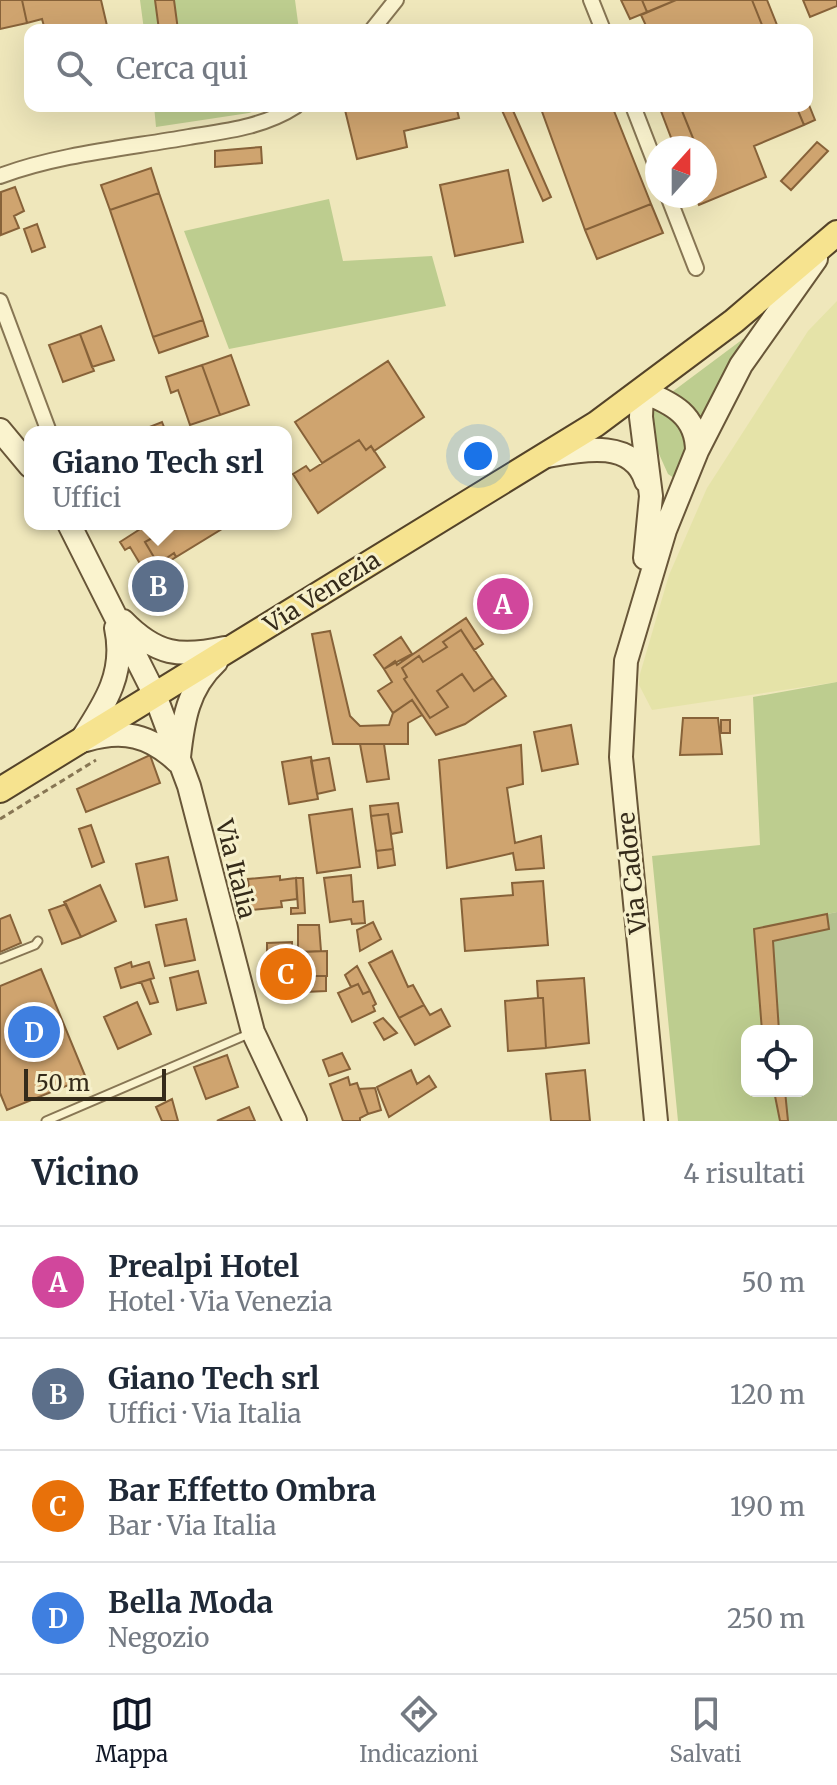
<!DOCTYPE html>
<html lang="it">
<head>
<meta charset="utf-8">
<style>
	body { margin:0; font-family:Merriweather,serif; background:#f2f2f3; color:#1f2937 }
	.controls { position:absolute; right:24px; bottom:24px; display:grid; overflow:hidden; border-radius:16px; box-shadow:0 8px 32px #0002 }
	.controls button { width:72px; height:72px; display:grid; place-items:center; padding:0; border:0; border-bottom:2px solid #e0e1e3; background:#fff; color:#1f2937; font:40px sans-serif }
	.compass { position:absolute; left:645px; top:136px; width:72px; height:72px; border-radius:50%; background:#fff; box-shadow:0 8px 32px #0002; rotate:21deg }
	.scale { position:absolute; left:24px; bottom:20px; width:142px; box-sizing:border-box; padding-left:8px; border:4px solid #352b1a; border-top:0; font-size:22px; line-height:28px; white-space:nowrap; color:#352b1a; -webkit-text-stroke:6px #f6f0cb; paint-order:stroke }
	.you { position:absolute; left:478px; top:456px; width:28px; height:28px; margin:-20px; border:6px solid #fff; border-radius:50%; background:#1a73e8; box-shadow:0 0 0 12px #1a73e833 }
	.badge { display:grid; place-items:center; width:52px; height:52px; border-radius:50%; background:#111827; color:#fff; font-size:26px; font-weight:700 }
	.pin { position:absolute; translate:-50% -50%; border:4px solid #fff; box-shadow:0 2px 8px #0006 }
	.popup { position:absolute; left:24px; top:426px; width:268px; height:104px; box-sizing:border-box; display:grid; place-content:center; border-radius:16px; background:#fff; filter:drop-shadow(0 2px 6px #0005); font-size:26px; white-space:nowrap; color:#747a83 }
	.popup b { font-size:30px; color:#1f2937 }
	.popup::after { content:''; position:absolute; left:50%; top:100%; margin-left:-16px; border:16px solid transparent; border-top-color:#fff }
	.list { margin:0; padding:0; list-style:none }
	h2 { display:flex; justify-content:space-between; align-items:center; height:104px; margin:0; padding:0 32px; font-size:34px }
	h2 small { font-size:26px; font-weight:400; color:#747a83 }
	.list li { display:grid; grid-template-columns:52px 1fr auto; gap:24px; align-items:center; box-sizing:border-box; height:112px; padding:0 32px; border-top:2px solid #e0e1e3 }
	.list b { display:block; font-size:30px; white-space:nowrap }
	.list p { margin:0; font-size:26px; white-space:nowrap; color:#747a83 }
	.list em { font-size:26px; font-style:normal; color:#747a83 }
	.icon { flex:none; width:44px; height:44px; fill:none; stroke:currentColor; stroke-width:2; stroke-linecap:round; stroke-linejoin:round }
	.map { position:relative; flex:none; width:837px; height:1121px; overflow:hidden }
	.search { position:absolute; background:#fff; box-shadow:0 8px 32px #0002; left:24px; right:24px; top:24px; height:88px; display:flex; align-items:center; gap:20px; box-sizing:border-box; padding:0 28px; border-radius:16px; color:#747a83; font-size:30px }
	.sheet { height:552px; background:#fff }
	nav { display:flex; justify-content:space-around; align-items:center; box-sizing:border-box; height:112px; border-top:2px solid #e0e1e3; background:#fff; font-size:22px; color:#747a83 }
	nav a { display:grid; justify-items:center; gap:4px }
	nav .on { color:#111827 }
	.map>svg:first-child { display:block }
</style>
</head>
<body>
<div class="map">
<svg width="837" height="1121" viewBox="0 0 837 1121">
	<rect width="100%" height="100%" fill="#efe7bb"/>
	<path fill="#e5e3a8" d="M 837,301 L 837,682 L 652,710 L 639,685 L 640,674 L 669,575 L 707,488 L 808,331 Z"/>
	<path fill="#bdcd8f" d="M 140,0 L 295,0 L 299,30 L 144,30 Z
		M 154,106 L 268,106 L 249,113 L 156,127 Z
		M 329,199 L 343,261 L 432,256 L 446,306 L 229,349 L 184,231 Z
		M 743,339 L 746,339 L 700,420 L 672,392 Z
		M 654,407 L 677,418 L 689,444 L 674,478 L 668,474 L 650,434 L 651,409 Z
		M 837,682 L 837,912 L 754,929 L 762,1031 L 747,1031 L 747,1091 L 774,1091 L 780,1121 L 678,1121 L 652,856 L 760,845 L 753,697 Z"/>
	<path fill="#b4c18f" d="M 837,912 L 837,1121 L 780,1121 L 774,1091 L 807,1091 L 807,1031 L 762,1031 L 754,929 Z"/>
	<path fill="#cfa46f" stroke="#876239" stroke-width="2" d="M 0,0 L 22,0 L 27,23 L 0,29 Z
		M 22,0 L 101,0 L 108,30 L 45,30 L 42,19 L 27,23 Z
		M 155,0 L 174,0 L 178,30 L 159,30 Z
		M 621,0 L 642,0 L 647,12 L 630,19 Z
		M 642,0 L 676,0 L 647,12 Z
		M 676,0 L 752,0 L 764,30 L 648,30 L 641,15 Z
		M 752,0 L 767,0 L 779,30 L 764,30 Z
		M 803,0 L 837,0 L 837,6 L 810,17 Z
		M 807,100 L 815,120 L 804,125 L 796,106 L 807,106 Z
		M 344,106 L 456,106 L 459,118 L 404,131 L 407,147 L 357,159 Z
		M 500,106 L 511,106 L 551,197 L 543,201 Z
		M 540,106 L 612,106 L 651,204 L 585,230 Z
		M 659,106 L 680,106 L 697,148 L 675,148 Z
		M 680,106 L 796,106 L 804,125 L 754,146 L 766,177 L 699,205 L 695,196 L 705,196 L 705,148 L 697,148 Z
		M 817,142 L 828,151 L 791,190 L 781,181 Z
		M 261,147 L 262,163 L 215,167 L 215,151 Z
		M 151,168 L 159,193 L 110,210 L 101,185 Z
		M 508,170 L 523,242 L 455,256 L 440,185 Z
		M 15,187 L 24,211 L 14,216 L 19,228 L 1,235 L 1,192 Z
		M 159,193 L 203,320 L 153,337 L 110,210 Z
		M 651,204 L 663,233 L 597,259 L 585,230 Z
		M 37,224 L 45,247 L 32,252 L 24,229 Z
		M 203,320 L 208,336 L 159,353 L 153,337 Z
		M 101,326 L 114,360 L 92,367 L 80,334 Z
		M 80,334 L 94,371 L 63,382 L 49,345 Z
		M 231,355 L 249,405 L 220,415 L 202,365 Z
		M 388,361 L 424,417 L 374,451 L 371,446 L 366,450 L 359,440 L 322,463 L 295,422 Z
		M 202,365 L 220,415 L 190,425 L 178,390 L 171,393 L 166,377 Z
		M 162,422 L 166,432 L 137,432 Z
		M 359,440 L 366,450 L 371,446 L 385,467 L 318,513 L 293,474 L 306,466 L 310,471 Z
		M 148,524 L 156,536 L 145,542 L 158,564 L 174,553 L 176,557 L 153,572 L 142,567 L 130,547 L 125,550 L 120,542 Z
		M 164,524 L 175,524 L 156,536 L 152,531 Z
		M 175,524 L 230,524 L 176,557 L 174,553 L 158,564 L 145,542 Z
		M 466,618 L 483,644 L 474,650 L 461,630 L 443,642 L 447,647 L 423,662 L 419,656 L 402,668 L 407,677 L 404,679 L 430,718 L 448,707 L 437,691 L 462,674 L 474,691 L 493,678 L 506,696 L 465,724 L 436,735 L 412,700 L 393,713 L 378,691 L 392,682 L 384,669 L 395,661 L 397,665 Z
		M 461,630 L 493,678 L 474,691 L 462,674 L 437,691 L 448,707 L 430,718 L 404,679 L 407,677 L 402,668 L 419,656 L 423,662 L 447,647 L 443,642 Z
		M 330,631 L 350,716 L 360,726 L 389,725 L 393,713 L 412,700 L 422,715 L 408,723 L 408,744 L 333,744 L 312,634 Z
		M 401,637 L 412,654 L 384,669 L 374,655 Z
		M 683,718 L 718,718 L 722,754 L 680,755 Z
		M 721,720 L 730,720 L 730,733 L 721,733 Z
		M 571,725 L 578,764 L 542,771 L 534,732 Z
		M 360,744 L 384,744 L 389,779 L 367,782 Z
		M 521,745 L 523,784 L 507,788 L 515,843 L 541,836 L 544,868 L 516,870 L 513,853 L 447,868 L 439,760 Z
		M 150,755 L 160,783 L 86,812 L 77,789 Z
		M 311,757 L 318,799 L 289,804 L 282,762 Z
		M 329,758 L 335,790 L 317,794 L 311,761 Z
		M 398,803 L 402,832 L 391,834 L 388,814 L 371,816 L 370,806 Z
		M 352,809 L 360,867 L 317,873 L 309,815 Z
		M 388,814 L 393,849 L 376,851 L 371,816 Z
		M 91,825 L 104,862 L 92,867 L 79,829 Z
		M 393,849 L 395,865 L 378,868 L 376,851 Z
		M 168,857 L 177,900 L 145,907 L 136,864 Z
		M 351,875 L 353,902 L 363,901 L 365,923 L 352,924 L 351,919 L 330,922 L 324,878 Z
		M 280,876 L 280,880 L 296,878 L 297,899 L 281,901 L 282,907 L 251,910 L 248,879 Z
		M 296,878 L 303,878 L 305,913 L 291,914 L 291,908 L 298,908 Z
		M 543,881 L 548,945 L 465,951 L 461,899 L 513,895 L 512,883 Z
		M 100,885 L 116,921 L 81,937 L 64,902 Z
		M 66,904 L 81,937 L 62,944 L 49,910 Z
		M 827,914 L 829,929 L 773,941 L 779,1031 L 762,1031 L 754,929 Z
		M 10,915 L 21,943 L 0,952 L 0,919 Z
		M 186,919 L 195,960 L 165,966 L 156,925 Z
		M 373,922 L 381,939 L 360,951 L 357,930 Z
		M 298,925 L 319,925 L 321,951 L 298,952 Z
		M 292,942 L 292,958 L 267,959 L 267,943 Z
		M 327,951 L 327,976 L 304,976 L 302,952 Z
		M 392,951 L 408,987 L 413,985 L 424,1005 L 399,1018 L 369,963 Z
		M 292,958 L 292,973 L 304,973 L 305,992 L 267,992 L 267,959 Z
		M 131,962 L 132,967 L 149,962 L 154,978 L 121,988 L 115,968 Z
		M 357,966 L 370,991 L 363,994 L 358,984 L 351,987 L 345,975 Z
		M 41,969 L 86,1078 L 7,1110 L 0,1093 L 0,986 Z
		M 198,971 L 206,1003 L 177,1010 L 170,978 Z
		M 304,976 L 326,976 L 326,991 L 305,992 Z
		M 584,978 L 589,1043 L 546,1048 L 543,998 L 538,998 L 537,981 Z
		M 150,979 L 158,1002 L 150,1004 L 141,982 Z
		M 358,984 L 363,994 L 370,991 L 376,1004 L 373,1006 L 375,1011 L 352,1022 L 338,993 Z
		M 538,998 L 543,998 L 546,1048 L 508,1051 L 505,1001 Z
		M 137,1002 L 151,1034 L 118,1049 L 104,1017 Z
		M 424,1005 L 430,1015 L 441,1009 L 450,1026 L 415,1045 L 399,1018 Z
		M 383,1018 L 397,1033 L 384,1040 L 374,1023 Z
		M 342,1053 L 350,1069 L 329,1076 L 323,1060 Z
		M 227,1055 L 238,1087 L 206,1099 L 194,1067 Z
		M 411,1070 L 417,1084 L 429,1076 L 436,1087 L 389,1117 L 377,1087 Z
		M 585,1070 L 590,1121 L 551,1121 L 546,1074 Z
		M 348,1077 L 350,1085 L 357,1083 L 368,1114 L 360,1118 L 360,1121 L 343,1121 L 330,1084 Z
		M 375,1088 L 381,1110 L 368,1114 L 359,1089 Z
		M 774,1091 L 785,1091 L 788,1121 L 780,1121 Z
		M 172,1099 L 178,1121 L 162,1121 L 156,1107 Z
		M 249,1107 L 255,1121 L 217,1121 L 219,1120 Z"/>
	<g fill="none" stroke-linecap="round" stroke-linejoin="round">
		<g stroke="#877654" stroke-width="11">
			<path id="lane" d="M 0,959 L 35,945 L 38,941
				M 46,1121 L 251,1033"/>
		</g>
		<g stroke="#877654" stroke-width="18">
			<path id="street" d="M 591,0 L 603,30
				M 372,30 L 396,0
				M 633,106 L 657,168
				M 0,176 C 59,154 127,148 189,137 C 226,131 264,127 296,106
				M 668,196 L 696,268
				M 0,301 L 49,432"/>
		</g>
		<g stroke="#685638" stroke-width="26">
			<path id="secondary" d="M 0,430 L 30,466
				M 547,456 C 580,450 633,438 646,481
				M 69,524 L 155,695 L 189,786 L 253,1032 L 295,1121
				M 645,558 L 651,496 L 641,417 L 642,391 C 672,403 697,415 697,451
				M 123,621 C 156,655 180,658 225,648
				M 86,740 C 123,729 150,735 178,762
				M 80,742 C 104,705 126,674 116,628
				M 179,757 C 183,720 188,688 216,662
				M 656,1121 L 621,757 L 626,661 L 665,530 L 697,451 L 741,365 L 816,259"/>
		</g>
		<g stroke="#544329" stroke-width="28">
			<path id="primary" d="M 0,790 L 596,424 L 734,321 L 837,233"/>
		</g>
		<path stroke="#877654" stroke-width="3" stroke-dasharray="6 4" stroke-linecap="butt" d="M 0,819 L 96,760"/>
		<use href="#lane" stroke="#faf3ce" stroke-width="7"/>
		<use href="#street" stroke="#faf3ce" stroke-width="14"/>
		<use href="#secondary" stroke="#faf3ce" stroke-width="22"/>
		<use href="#primary" stroke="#f6e38f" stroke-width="24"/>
	</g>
	<g text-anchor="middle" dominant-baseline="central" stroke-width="6" stroke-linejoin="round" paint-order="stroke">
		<g font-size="24" fill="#352b1a" stroke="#f6f0cb">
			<text transform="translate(322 592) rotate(-32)">Via Venezia</text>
			<text transform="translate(236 869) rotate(76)">Via Italia</text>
			<text transform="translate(632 873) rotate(-96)">Via Cadore</text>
		</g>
	</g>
</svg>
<div class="controls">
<button><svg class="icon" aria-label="locate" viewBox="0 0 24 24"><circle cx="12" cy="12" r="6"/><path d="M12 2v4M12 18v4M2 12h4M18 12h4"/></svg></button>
</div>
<svg class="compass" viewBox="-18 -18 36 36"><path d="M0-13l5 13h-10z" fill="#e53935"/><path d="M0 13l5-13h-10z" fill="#747a83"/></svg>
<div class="scale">50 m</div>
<div class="you"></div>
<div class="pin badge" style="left:503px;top:604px;background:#d1479c">A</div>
<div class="pin badge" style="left:158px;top:586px;background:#5c6f8a">B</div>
<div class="popup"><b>Giano Tech srl</b>Uffici</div>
<div class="pin badge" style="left:286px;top:974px;background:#e8710a">C</div>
<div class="pin badge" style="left:34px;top:1032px;background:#3f7fe0">D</div>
<div class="search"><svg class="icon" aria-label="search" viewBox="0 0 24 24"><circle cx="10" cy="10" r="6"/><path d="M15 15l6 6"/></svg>Cerca qui</div>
</div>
<section class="sheet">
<h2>Vicino<small>4 risultati</small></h2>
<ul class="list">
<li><span class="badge" style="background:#d1479c">A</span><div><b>Prealpi Hotel</b><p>Hotel · Via Venezia</p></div><em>50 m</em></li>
<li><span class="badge" style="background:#5c6f8a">B</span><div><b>Giano Tech srl</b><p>Uffici · Via Italia</p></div><em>120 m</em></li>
<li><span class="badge" style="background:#e8710a">C</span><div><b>Bar Effetto Ombra</b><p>Bar · Via Italia</p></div><em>190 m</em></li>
<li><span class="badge" style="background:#3f7fe0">D</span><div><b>Bella Moda</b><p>Negozio</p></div><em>250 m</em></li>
</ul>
</section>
<nav>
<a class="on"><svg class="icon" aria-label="map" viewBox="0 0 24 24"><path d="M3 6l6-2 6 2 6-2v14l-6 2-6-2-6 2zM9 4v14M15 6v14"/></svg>Mappa</a>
<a><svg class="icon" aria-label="directions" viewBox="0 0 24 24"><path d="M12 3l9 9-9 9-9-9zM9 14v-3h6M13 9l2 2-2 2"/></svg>Indicazioni</a>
<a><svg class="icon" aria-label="saved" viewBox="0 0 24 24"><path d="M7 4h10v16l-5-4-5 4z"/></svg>Salvati</a>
</nav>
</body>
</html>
